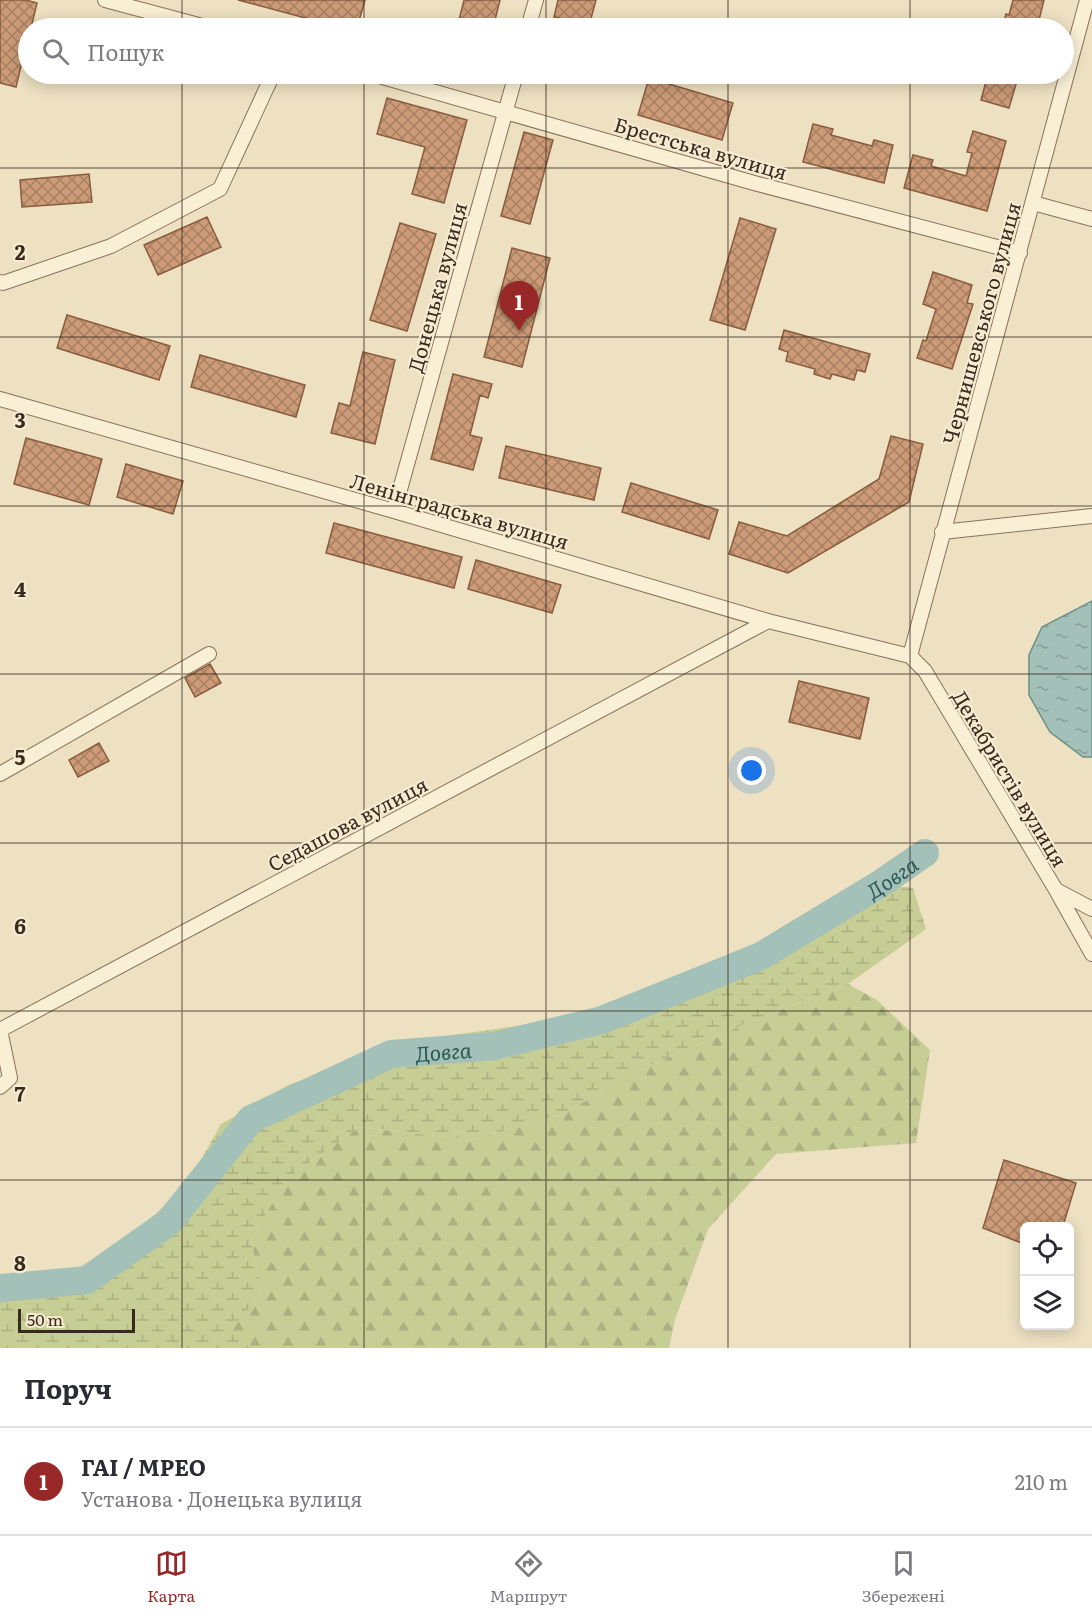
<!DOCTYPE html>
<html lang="uk">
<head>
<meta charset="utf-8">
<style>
	body { margin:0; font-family:Literata,serif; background:#f7f7f7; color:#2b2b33 }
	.controls { position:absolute; right:18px; bottom:18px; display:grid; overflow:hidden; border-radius:9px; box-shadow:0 3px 15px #0003 }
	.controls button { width:54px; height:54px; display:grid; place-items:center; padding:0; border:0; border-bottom:2px solid #e1e1e2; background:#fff; color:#2b2b33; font:30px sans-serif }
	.scale { position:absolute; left:18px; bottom:15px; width:117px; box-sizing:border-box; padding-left:6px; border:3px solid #382a1d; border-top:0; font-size:16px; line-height:21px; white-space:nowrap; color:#382a1d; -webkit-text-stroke:4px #f6ebd1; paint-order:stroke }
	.you { position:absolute; left:752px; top:771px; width:21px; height:21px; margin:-15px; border:4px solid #fff; border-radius:50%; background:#1a73e8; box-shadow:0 0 0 9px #1a73e833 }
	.badge { display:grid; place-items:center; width:39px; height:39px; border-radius:50%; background:#982828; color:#fff; font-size:20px; font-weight:700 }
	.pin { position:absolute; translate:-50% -50px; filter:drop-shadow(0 2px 3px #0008) }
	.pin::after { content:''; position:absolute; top:32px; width:21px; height:18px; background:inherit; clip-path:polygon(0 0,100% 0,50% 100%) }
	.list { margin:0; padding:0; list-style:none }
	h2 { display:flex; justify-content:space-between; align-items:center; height:78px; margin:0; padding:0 24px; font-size:26px }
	h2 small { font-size:20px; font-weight:400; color:#7c7c81 }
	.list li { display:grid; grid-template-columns:39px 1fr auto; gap:18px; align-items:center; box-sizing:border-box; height:108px; padding:0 24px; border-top:2px solid #e1e1e2 }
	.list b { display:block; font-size:22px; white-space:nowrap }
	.list p { margin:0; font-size:20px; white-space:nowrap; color:#7c7c81 }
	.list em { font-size:20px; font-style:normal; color:#7c7c81 }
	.icon { flex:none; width:33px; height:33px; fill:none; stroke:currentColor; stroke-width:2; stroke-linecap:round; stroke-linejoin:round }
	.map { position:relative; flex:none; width:1092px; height:1348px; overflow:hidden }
	.search { position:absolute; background:#fff; box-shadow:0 3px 15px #0003; left:18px; right:18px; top:18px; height:66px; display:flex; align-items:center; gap:15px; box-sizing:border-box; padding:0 21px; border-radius:33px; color:#7c7c81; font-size:22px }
	.sheet { height:186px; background:#fff }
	nav { display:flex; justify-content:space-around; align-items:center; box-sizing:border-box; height:84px; border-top:2px solid #e1e1e2; background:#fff; font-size:16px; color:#7c7c81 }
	nav a { display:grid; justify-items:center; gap:3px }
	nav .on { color:#982828 }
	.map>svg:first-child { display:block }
</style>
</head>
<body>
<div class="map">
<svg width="1092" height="1348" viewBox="0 0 1092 1348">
	<defs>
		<pattern id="forest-firs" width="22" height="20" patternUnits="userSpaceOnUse" patternTransform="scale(1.5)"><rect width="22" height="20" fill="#c6cd95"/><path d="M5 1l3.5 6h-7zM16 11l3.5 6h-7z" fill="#abb080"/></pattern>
		<pattern id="wetland-marsh" width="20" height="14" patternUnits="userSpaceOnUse" patternTransform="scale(1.5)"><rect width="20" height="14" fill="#c6cd95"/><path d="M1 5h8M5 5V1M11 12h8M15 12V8" fill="none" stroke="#abb080"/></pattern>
		<pattern id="water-ripples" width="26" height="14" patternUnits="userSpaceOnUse" patternTransform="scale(1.5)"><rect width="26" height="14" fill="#a4c1b9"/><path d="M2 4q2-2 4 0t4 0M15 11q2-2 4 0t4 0" fill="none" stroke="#879d96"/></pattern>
		<pattern id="building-cross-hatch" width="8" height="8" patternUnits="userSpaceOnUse" patternTransform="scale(1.5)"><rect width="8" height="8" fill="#cd9b77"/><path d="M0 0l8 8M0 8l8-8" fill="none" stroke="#a77f61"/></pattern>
	</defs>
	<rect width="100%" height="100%" fill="#eee1c2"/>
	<path fill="url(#forest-firs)" d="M 848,984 L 877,1000 L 930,1050 L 916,1143 L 776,1154 L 708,1229 L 675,1320 L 669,1348 L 253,1348 L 228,1332 L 262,1292 L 251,1240 L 285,1180 L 359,1127 L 471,1140 L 560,1115 L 650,1066 L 749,1022 Z"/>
	<path fill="url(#wetland-marsh)" d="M 880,884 L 913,888 L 926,929 L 848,984 L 749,1022 L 650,1066 L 560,1115 L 471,1140 L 359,1127 L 285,1180 L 251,1240 L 262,1292 L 229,1332 L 253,1348 L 0,1348 L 0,1283 L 79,1268 L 138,1233 L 192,1176 L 221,1124 L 288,1085 L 331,1070 L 452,1035 L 525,1025 L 602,1020 L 700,968 L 756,948 L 834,902 Z"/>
	<path fill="url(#water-ripples)" stroke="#6b8f86" stroke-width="1.5" d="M 1092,601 L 1092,757 L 1083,757 L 1050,732 L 1029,695 L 1029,655 L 1042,627 Z"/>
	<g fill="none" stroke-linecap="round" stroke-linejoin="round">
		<path stroke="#a4c1b9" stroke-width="28" id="s1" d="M 0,1288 L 87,1280 L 169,1222 L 251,1119 L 391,1054 L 494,1046 L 602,1020 L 761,956 L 880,884 L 925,853"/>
	</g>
	<path fill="url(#building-cross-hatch)" stroke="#885c3e" stroke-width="1.5" d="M 0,0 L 26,0 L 37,3 L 31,28 L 28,28 L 28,37 L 16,87 L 0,83 Z
		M 238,0 L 365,0 L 357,28 L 343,28 Z
		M 464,0 L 500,0 L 493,28 L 457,28 Z
		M 558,0 L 596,0 L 589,26 L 554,17 Z
		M 1013,0 L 1044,0 L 1037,28 L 1002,28 L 1006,14 L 1009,15 Z
		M 409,22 L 434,28 L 407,28 Z
		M 988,74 L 1019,74 L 1009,108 L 981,100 Z
		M 649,78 L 733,103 L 722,140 L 638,115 Z
		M 387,98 L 467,120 L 444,203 L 412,194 L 425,147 L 377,134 Z
		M 813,124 L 833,129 L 831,135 L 872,146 L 874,140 L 893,145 L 884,183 L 803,162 Z
		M 973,131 L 1006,141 L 987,211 L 904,188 L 913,155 L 933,160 L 931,166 L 966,176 L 972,153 L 967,152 Z
		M 524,132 L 553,140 L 530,224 L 501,216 Z
		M 89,174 L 92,202 L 22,207 L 20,180 Z
		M 207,217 L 221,247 L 158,275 L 144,245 Z
		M 740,218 L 776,229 L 745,330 L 710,320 Z
		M 400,223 L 436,234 L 407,331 L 370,320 Z
		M 512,248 L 550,258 L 522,367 L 484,357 Z
		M 933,272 L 972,285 L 967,303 L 973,304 L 952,369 L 917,358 L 923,340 L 926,341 L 936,309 L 923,304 Z
		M 67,315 L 170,346 L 159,380 L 57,348 Z
		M 784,330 L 870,354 L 865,372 L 857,370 L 854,380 L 832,374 L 830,379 L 814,374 L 815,369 L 786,361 L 788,352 L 779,349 Z
		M 363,352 L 395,360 L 375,444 L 331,433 L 339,403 L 350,406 Z
		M 200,355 L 305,385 L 296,417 L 191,387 Z
		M 453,374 L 492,384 L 488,398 L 480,395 L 470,435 L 482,438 L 473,470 L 431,459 Z
		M 891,436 L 923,444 L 909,502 L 788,573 L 729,554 L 739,522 L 787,536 L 879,479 Z
		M 26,438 L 102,459 L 89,505 L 14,484 Z
		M 506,446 L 601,468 L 594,500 L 499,478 Z
		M 126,464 L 183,481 L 173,514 L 117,497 Z
		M 631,483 L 718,510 L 709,539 L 622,512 Z
		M 334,523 L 462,557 L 454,588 L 326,553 Z
		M 476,560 L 561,585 L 552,613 L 468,589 Z
		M 210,664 L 221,683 L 195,697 L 185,678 Z
		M 799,681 L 869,698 L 860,739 L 789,722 Z
		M 99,743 L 109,761 L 78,777 L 69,760 Z
		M 1004,1160 L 1076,1183 L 1063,1226 L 1024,1226 L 1024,1244 L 983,1228 Z"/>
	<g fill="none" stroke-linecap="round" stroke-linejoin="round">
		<g stroke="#887259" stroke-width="16">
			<path id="street" d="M 105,0 L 210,28
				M 528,28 L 536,0
				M 372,74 L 754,183 L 1020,253
				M 1033,203 L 1092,219
				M 0,282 L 3,283 L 111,246 L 220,189 L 273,74
				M 0,399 L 394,511 L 768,621 L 910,656
				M 394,511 L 516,74
				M 942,532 L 1092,516
				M 910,656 L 1087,0
				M 910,656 L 925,671 L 1056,890 L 1092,954
				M 0,774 L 209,654
				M 1056,890 L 1092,909
				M 0,1087 L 10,1078 L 0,1030 L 768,621"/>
		</g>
		<use href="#street" stroke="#f9efd5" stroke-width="14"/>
	</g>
	<path fill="none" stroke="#382a1d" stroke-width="1.5" stroke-opacity="0.55" d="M 182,0 L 182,28M 364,0 L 364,28M 546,0 L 546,28M 728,0 L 728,28M 910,0 L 910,28M 182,74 L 182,1348M 364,74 L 364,1348M 546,74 L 546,1348M 728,74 L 728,1348M 910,74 L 910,1348M 0,168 L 1092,168M 0,337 L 1092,337M 0,506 L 1092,506M 0,674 L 1092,674M 0,843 L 1092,843M 0,1011 L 1092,1011M 0,1180 L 1092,1180"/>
	<g text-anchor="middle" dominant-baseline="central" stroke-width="4.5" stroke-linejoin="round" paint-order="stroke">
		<g font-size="20" fill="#382a1d" stroke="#f6ebd1">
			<text transform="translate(701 147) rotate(16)">Брестська вулиця</text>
			<text transform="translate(436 287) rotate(-75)">Донецька вулиця</text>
			<text transform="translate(980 323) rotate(-75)">Чернишевського вулиця</text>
			<text transform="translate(460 510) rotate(16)">Ленінградська вулиця</text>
			<text transform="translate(1011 778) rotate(59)">Декабристів вулиця</text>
			<text transform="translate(347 823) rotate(-28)">Седашова вулиця</text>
		</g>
		<g font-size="21" font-style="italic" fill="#2c5855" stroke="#f6ebd1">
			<text stroke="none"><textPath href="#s1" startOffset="1012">Довга</textPath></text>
			<text stroke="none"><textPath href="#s1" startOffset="526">Довга</textPath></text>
		</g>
	</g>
	<g font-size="20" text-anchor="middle" font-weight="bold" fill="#382a1d" stroke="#f6ebd1" stroke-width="4.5" stroke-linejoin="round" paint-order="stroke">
		<text x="20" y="260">2</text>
		<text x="20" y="428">3</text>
		<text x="20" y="597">4</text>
		<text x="20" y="765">5</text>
		<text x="20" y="934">6</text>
		<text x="20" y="1102">7</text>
		<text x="20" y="1271">8</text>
	</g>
</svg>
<div class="controls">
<button><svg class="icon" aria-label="locate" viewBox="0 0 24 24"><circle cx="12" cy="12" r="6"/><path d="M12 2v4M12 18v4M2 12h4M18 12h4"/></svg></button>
<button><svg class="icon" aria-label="layers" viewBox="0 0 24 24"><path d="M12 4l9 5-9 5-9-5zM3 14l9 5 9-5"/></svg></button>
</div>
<div class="scale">50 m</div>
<div class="you"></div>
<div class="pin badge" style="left:519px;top:331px">1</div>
<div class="search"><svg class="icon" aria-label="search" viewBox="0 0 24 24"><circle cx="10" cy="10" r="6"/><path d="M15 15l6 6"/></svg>Пошук</div>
</div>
<section class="sheet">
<h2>Поруч<small></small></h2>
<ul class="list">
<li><span class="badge">1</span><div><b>ГАІ / МРЕО</b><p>Установа · Донецька вулиця</p></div><em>210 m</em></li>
</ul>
</section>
<nav>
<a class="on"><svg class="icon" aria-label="map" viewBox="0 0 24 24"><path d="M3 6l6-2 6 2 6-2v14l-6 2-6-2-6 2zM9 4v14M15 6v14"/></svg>Карта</a>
<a><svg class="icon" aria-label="directions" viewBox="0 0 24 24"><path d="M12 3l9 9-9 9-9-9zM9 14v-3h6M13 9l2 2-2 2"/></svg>Маршрут</a>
<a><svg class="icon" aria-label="saved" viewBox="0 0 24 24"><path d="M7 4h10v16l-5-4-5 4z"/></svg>Збережені</a>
</nav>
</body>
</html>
